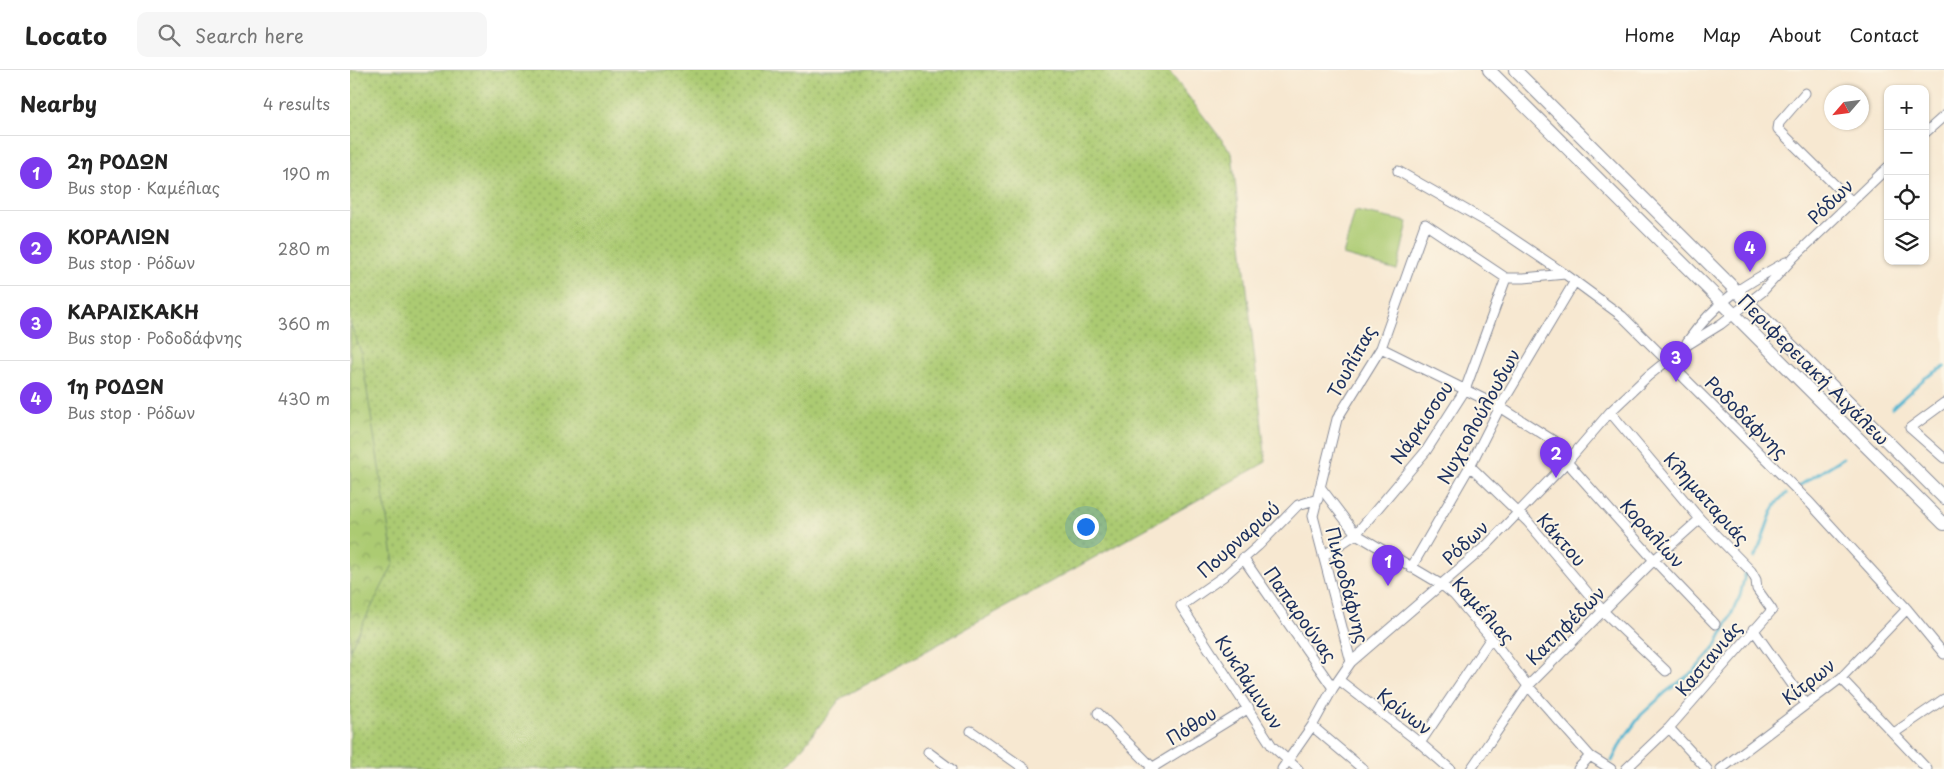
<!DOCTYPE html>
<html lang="en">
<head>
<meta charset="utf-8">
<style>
	body { margin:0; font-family:"Playpen Sans",sans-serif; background:#f6f6f6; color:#222 }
	.controls { position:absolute; right:15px; top:15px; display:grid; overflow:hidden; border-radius:10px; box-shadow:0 1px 4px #0004 }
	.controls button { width:45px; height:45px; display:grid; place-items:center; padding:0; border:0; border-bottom:1px solid #e0e0e0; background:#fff; color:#222; font:25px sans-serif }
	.compass { position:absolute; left:1474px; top:15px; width:45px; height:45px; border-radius:50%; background:#fff; box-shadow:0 1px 4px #0004; rotate:242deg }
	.you { position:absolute; left:735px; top:456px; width:18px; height:18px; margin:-12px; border:4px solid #fff; border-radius:50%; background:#1a73e8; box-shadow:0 0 0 8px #1a73e833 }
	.badge { display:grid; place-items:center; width:32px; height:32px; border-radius:50%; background:#7c3aed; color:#fff; font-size:16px; font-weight:700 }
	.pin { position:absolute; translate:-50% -41px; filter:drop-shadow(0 1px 2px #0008) }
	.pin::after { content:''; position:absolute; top:26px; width:18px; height:15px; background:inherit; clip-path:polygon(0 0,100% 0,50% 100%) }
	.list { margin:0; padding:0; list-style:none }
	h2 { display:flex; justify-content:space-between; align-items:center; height:65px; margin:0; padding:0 20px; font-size:21px }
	h2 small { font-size:16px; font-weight:400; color:#767676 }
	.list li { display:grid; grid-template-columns:32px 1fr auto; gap:15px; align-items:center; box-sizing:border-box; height:75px; padding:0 20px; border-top:1px solid #e0e0e0 }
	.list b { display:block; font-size:19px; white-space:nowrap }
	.list p { margin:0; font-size:16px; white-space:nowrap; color:#767676 }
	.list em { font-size:16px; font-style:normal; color:#767676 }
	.icon { flex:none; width:28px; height:28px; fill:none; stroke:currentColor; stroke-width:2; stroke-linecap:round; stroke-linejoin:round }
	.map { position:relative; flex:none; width:1594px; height:699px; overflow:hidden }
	header { display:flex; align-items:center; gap:30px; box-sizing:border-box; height:70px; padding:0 25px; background:#fff; border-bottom:1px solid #e0e0e0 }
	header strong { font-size:24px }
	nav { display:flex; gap:28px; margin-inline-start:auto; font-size:18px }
	.search { width:350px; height:45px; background:#f6f6f6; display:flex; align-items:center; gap:12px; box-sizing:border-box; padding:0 18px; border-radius:10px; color:#767676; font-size:19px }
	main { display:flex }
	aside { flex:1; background:#fff }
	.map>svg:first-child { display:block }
</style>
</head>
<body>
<header>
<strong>Locato</strong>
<div class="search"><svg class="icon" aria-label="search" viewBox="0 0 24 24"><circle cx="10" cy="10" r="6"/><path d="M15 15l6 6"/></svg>Search here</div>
<nav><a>Home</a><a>Map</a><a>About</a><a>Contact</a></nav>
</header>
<main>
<aside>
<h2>Nearby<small>4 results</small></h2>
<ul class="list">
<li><span class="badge">1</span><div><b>2η ΡΟΔΩΝ</b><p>Bus stop · Καμέλιας</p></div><em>190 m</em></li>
<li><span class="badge">2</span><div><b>ΚΟΡΑΛΙΩΝ</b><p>Bus stop · Ρόδων</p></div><em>280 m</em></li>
<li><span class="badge">3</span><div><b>ΚΑΡΑΙΣΚΑΚΗ</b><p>Bus stop · Ροδοδάφνης</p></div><em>360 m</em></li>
<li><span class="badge">4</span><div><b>1η ΡΟΔΩΝ</b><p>Bus stop · Ρόδων</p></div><em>430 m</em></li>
</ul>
</aside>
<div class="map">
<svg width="1594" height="699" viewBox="0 0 1594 699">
	<defs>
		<pattern id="grass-dots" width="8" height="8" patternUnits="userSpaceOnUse" patternTransform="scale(1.25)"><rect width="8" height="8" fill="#accb72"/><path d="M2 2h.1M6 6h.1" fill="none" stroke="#8ba561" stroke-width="1.8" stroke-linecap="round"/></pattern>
		<pattern id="park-crowns" width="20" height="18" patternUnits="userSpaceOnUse" patternTransform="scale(1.25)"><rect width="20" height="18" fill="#accb72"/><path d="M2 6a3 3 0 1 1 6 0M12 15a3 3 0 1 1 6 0" fill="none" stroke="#8ba561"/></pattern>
	</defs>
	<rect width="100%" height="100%" fill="#fcf5e5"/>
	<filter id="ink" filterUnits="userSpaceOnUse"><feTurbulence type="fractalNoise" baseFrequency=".02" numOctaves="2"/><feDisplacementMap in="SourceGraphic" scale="10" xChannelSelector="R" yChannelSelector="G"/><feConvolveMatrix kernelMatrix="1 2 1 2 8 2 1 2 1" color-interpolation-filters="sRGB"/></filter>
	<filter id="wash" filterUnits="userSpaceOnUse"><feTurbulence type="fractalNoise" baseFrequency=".0096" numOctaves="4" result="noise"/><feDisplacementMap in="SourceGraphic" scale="20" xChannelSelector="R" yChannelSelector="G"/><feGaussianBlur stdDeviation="1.12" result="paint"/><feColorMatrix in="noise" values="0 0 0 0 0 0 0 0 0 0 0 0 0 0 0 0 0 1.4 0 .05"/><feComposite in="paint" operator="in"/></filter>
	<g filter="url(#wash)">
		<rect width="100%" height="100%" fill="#f7e8d1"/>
		<path fill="url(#grass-dots)" stroke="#647d68" d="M 0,0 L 818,0 L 882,83 L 916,392 L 490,629 L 436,699 L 0,699 Z"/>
		<path fill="url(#park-crowns)" stroke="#647d68" d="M 0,253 L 11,282 L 44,493 L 0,579 Z"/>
		<path fill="#accb72" stroke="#647d68" d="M 1005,141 L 1058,152 L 1047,200 L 993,185 Z"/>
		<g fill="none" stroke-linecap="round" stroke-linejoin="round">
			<path stroke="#51b4d0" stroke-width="3" d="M 1542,338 L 1575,308 L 1594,297
				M 1449,416 L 1493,388
				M 1404,488 C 1416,469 1418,435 1436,424
				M 1262,691 L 1272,671 L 1291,645 L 1316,622 L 1344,601 L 1366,576 L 1390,526 L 1396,500"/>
		</g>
	</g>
	<g filter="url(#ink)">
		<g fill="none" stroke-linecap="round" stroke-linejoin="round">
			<g stroke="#898c98" stroke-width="11">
				<path id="minor" d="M 1455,23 L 1429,53 L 1428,59 L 1502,132
					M 1575,63 L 1594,46
					M 1048,101 L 1144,156 L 1215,204 L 1272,246 L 1460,433 L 1557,539 L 1594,584
					M 1156,208 L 1174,208 L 1215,204
					M 1337,272 C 1367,230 1392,216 1436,192
					M 1031,278 L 1150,337 L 1204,371 L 1217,392 L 1304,490 L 1365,554
					M 1594,333 L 1560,358 L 1594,388
					M 1260,342 L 1350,449 L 1401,501 L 1406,510 L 1407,519 L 1422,540 L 1319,658 L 1276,699
					M 1120,396 L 1178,452 L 1253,541 L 1316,601
					M 971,418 L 1006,464 L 1092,515 L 1104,525 L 1141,568 L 1178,616 L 1240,686 L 1261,699
					M 973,486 L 1006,464 L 1076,381 L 1115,320 L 1156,208
					M 893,488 L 983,618
					M 1061,498 L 1120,396 L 1150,337 L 1225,211
					M 1403,559 L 1456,634
					M 1001,592 L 963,446 L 987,349 L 1031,278 L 1075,154 L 1156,208
					M 1491,608 L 1577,699
					M 989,610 L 1070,673 L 1100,699
					M 748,643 L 804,699
					M 962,656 L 1013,699
					M 1319,658 L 1357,699
					M 621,661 L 675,699
					M 1544,663 L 1594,629
					M 1070,673 L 1141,568
					M 578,682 L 601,699
					M 800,699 L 899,638
					M 932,699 L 962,656 L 983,618 L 1001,592 L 1137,475 L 1217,392 L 1260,342 L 1298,306 L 1334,277 L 1371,254 L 1412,222 L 1444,187 L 1538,97
					M 948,699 L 922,676 L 831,536 L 874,506 L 908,476 L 948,435 L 968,429
					M 1121,699 L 1178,616 L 1304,490 L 1350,449
					M 1228,699 L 1240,686
					M 1371,699 L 1491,608 L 1557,539"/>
			</g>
			<g stroke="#898c98" stroke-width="14">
				<path id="secondary" d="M 1139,0 L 1594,454
					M 1165,0 L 1594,428"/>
			</g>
			<use href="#minor" stroke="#fff" stroke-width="9"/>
			<use href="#secondary" stroke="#fff" stroke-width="12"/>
		</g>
	</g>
	<g text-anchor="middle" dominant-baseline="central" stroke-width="4" stroke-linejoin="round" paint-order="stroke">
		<g font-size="18" fill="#1b2f5e" stroke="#fcf5e5">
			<text transform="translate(1480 131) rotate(-44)">Ρόδων</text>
			<text transform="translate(1001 291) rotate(-61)">Τουλίπας</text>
			<text transform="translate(1464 299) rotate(45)">Περιφερειακή Αιγάλεω</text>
			<text transform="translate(1128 346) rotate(-61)">Νυχτολούλουδων</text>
			<text transform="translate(1397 347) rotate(45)">Ροδοδάφνης</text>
			<text transform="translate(1071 352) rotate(-56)">Νάρκισσου</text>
			<text transform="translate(1357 428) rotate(48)">Κληματαριάς</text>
			<text transform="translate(1303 463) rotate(48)">Κοραλίων</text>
			<text transform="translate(888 469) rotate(-42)">Πουρναριού</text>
			<text transform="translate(1212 469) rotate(49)">Κάκτου</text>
			<text transform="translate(1115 472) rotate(-43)">Ρόδων</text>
			<text transform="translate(998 515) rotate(75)">Πικροδάφνης</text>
			<text transform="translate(1134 540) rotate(48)">Καμέλιας</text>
			<text transform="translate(951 544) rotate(55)">Παπαρούνας</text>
			<text transform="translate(1215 555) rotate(-45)">Κατηφέδων</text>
			<text transform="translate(1358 588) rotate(-50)">Καστανιάς</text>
			<text transform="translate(1458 611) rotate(-38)">Κίτρων</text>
			<text transform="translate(900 612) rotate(57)">Κυκλάμινων</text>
			<text transform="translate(1055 641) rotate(38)">Κρίνων</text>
			<text transform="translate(841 655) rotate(-32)">Πόθου</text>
		</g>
	</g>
</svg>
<div class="controls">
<button>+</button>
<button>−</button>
<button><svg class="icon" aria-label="locate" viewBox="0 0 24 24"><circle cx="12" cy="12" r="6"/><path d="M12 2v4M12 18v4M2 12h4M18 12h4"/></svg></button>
<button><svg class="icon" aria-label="layers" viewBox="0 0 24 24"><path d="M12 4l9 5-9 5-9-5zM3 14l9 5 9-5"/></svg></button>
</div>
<svg class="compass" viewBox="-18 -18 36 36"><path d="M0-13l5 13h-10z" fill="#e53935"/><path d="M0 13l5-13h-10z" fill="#767676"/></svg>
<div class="you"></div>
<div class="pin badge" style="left:1038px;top:516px">1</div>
<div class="pin badge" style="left:1206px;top:408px">2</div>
<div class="pin badge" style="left:1326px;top:312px">3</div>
<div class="pin badge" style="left:1400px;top:202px">4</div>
</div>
</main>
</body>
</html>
